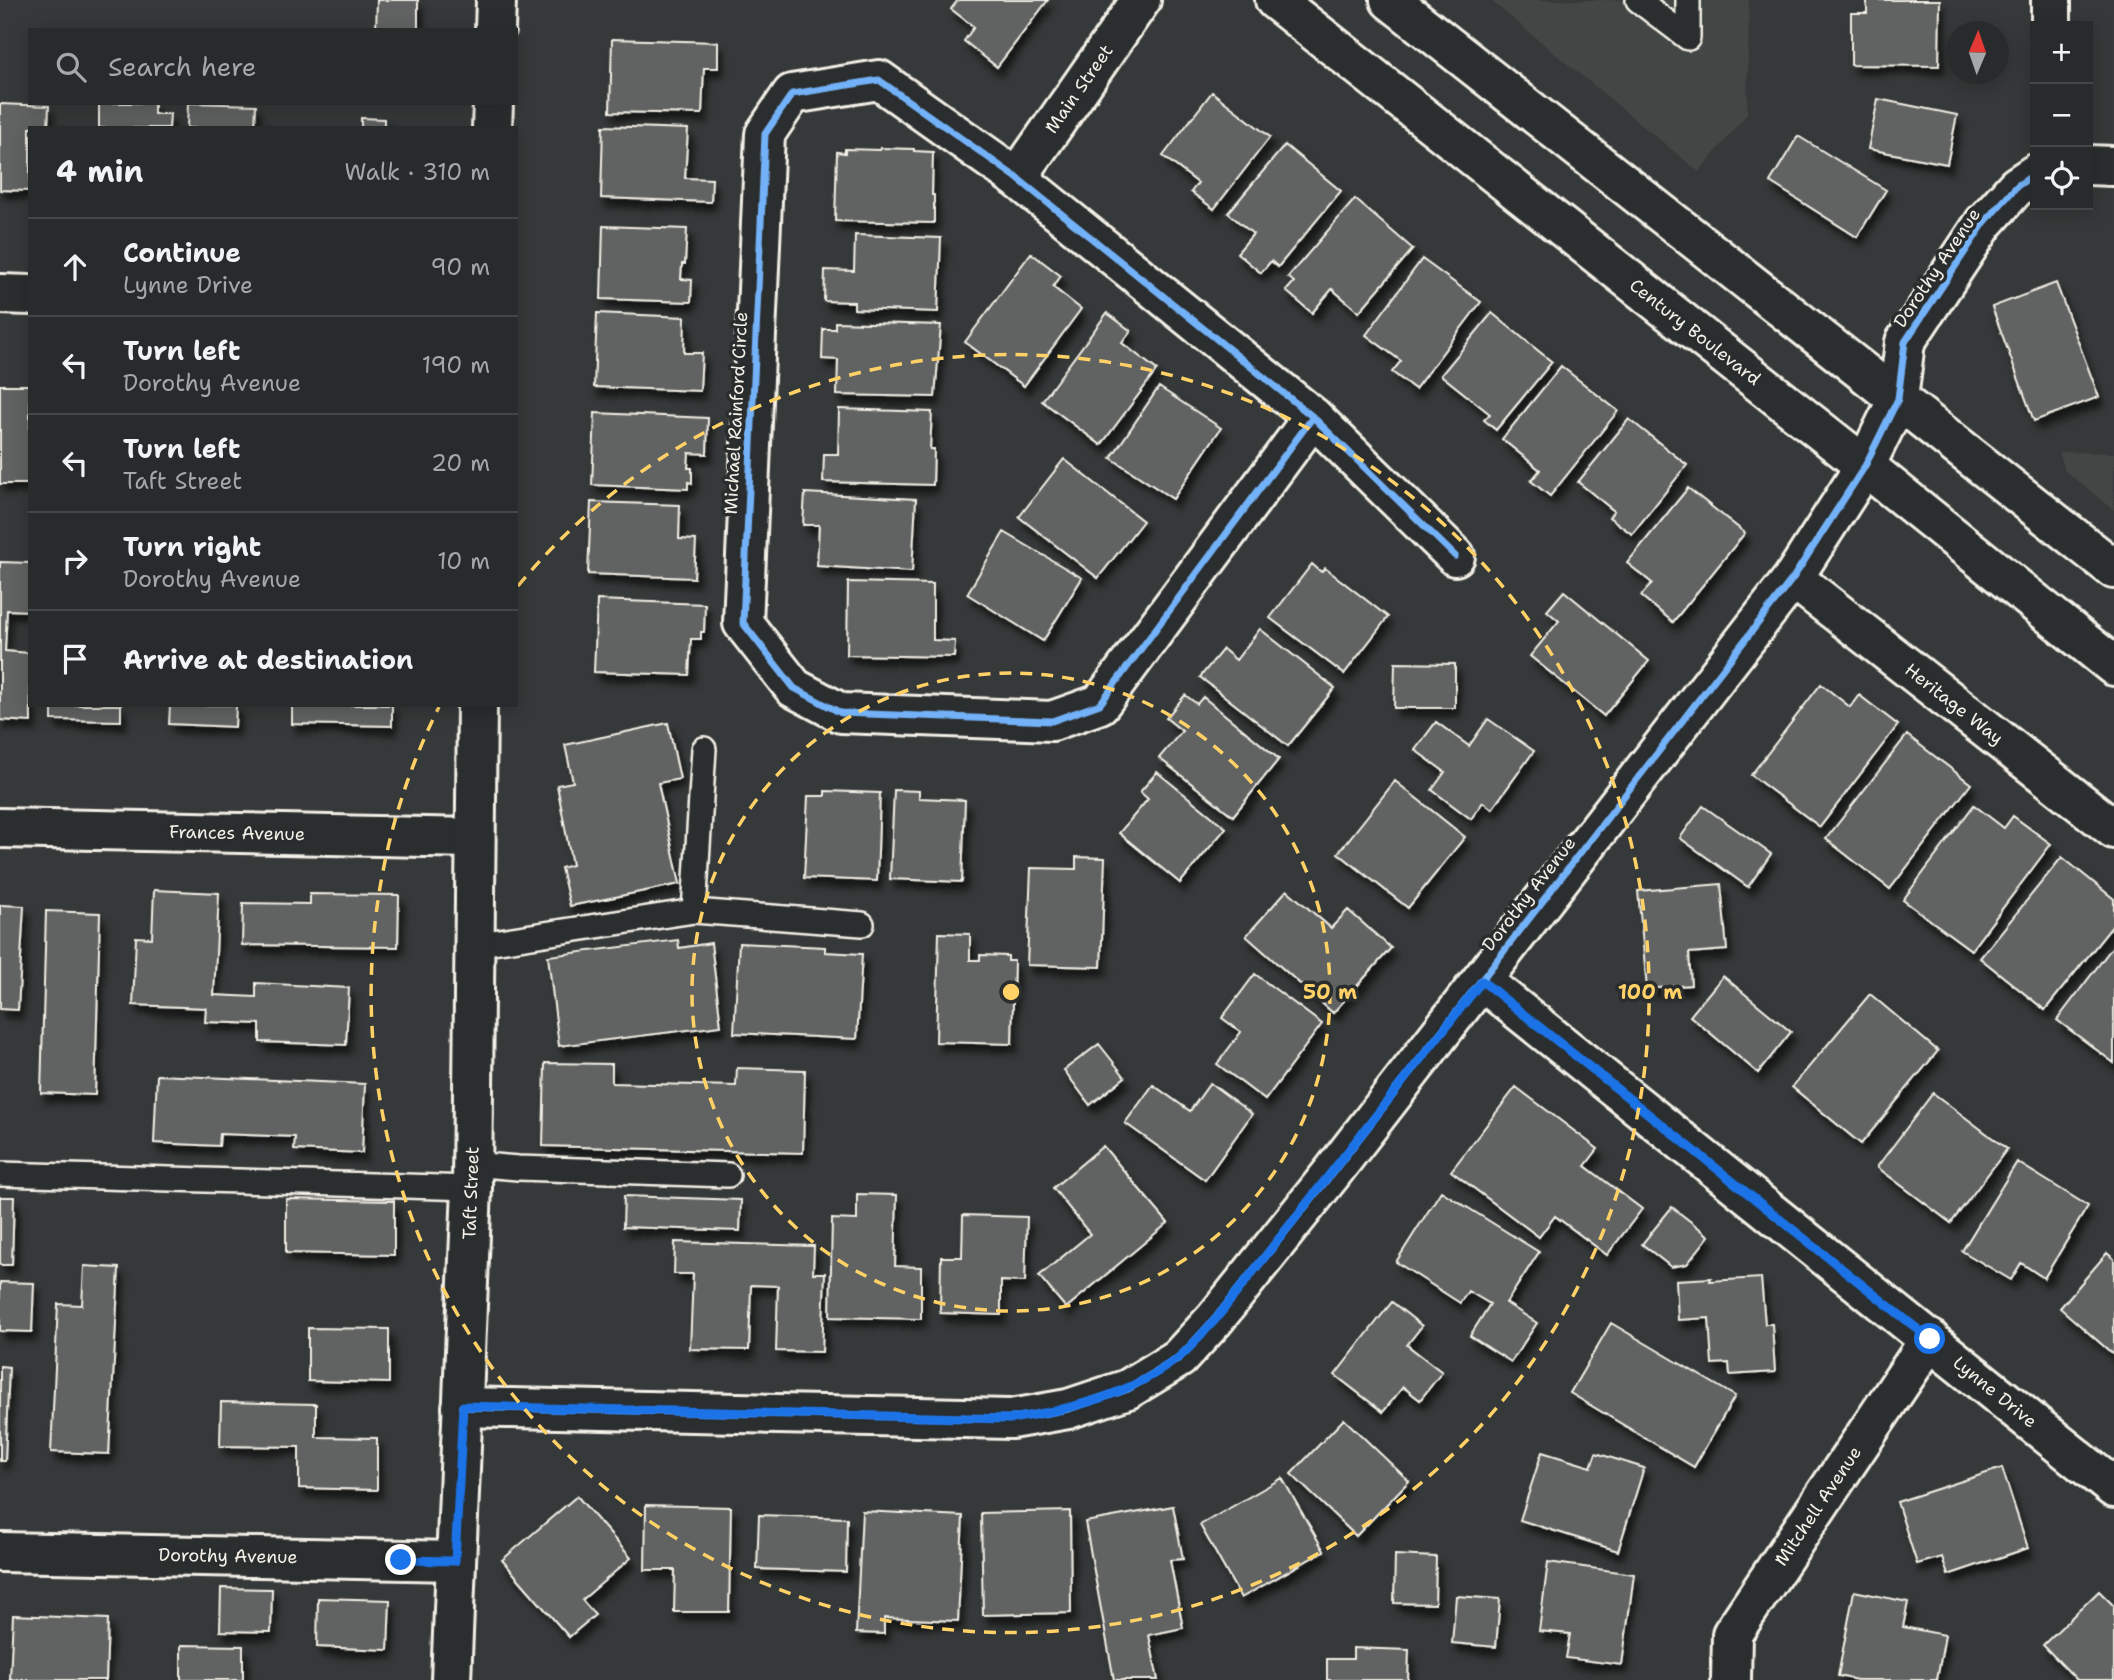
<!DOCTYPE html>
<html lang="en">
<head>
<meta charset="utf-8">
<style>
	body { margin:0; font-family:"Shantell Sans",sans-serif; background:#303333; color:#f1f3f6 }
	.controls { position:absolute; right:21px; top:21px; display:grid; overflow:hidden; border-radius:0px; box-shadow:0 4px 18px #0003 }
	.controls button { width:63px; height:63px; display:grid; place-items:center; padding:0; border:0; border-bottom:2px solid #444747; background:#282b2b; color:#f1f3f6; font:35px sans-serif }
	.compass { position:absolute; left:1946px; top:21px; width:63px; height:63px; border-radius:50%; background:#282b2b; box-shadow:0 4px 18px #0003; rotate:2deg }
	.stop { position:absolute; width:21px; height:21px; margin:-16px; border:5px solid #1a73e8; border-radius:50%; background:#fff }
	.stop.end { background:#1a73e8; border-color:#fff; box-shadow:0 2px 7px #0008 }
	.list { margin:0; padding:0; list-style:none }
	h2 { display:flex; justify-content:space-between; align-items:center; height:91px; margin:0; padding:0 28px; font-size:30px }
	h2 small { font-size:23px; font-weight:400; color:#a5a7a9 }
	.list li { display:grid; grid-template-columns:46px 1fr auto; gap:21px; align-items:center; box-sizing:border-box; height:98px; padding:0 28px; border-top:2px solid #444747 }
	.list b { display:block; font-size:26px; white-space:nowrap }
	.list p { margin:0; font-size:23px; white-space:nowrap; color:#a5a7a9 }
	.list em { font-size:23px; font-style:normal; color:#a5a7a9 }
	.icon { flex:none; width:38px; height:38px; fill:none; stroke:currentColor; stroke-width:2; stroke-linecap:round; stroke-linejoin:round }
	.map { position:relative; flex:none; width:2114px; height:1680px; overflow:hidden }
	.search { position:absolute; background:#282b2b; box-shadow:0 4px 18px #0003; left:28px; top:28px; width:490px; height:77px; display:flex; align-items:center; gap:18px; box-sizing:border-box; padding:0 24px; border-radius:0px; color:#a5a7a9; font-size:26px }
	.panel { position:absolute; background:#282b2b; box-shadow:0 4px 18px #0003; left:28px; top:126px; width:490px; height:581px; border-radius:0px }
	.map>svg:first-child { display:block }
</style>
</head>
<body>
<div class="map">
<svg width="2114" height="1680" viewBox="0 0 2114 1680">
	<defs>
		<filter id="shadow"><feDropShadow dx="4.5" dy="8" stdDeviation="3.5" flood-color="#0009"/></filter>
	</defs>
	<rect width="100%" height="100%" fill="#363939"/>
	<filter id="ink" filterUnits="userSpaceOnUse"><feTurbulence type="fractalNoise" baseFrequency=".0143" numOctaves="2"/><feDisplacementMap in="SourceGraphic" scale="14" xChannelSelector="R" yChannelSelector="G"/><feConvolveMatrix kernelMatrix="1 2 1 2 8 2 1 2 1" color-interpolation-filters="sRGB"/></filter>
	<g filter="url(#ink)">
		<path fill="#434645" d="M 1490,0 L 1749,0 L 1747,114 L 1699,172 Z
			M 2059,452 L 2114,453 L 2114,510 L 2065,471 Z"/>
		<path fill="#616362" stroke="#f4f1e8" stroke-width="2" filter="url(#shadow)" d="M 377,0 L 418,0 L 418,30 L 376,30 Z
			M 958,0 L 1048,0 L 997,67 L 964,41 L 974,27 L 951,9 Z
			M 1867,0 L 1940,0 L 1939,66 L 1851,65 L 1851,13 L 1867,13 Z
			M 612,39 L 718,42 L 718,68 L 704,68 L 702,114 L 610,112 Z
			M 1212,92 L 1270,137 L 1214,209 L 1191,192 L 1198,183 L 1163,156 Z
			M 1878,99 L 1957,115 L 1947,164 L 1868,149 Z
			M 99,103 L 154,103 L 154,114 L 170,114 L 169,128 L 99,128 Z
			M 188,103 L 256,105 L 255,128 L 187,128 Z
			M 0,104 L 49,106 L 48,128 L 30,128 L 30,191 L 0,190 Z
			M 361,118 L 384,119 L 384,128 L 361,128 Z
			M 603,126 L 688,129 L 685,178 L 712,179 L 711,202 L 601,198 Z
			M 1798,136 L 1886,190 L 1857,237 L 1770,182 Z
			M 1285,145 L 1341,191 L 1278,267 L 1271,261 L 1261,273 L 1237,253 L 1253,234 L 1228,213 Z
			M 881,148 L 914,149 L 914,151 L 933,152 L 932,195 L 934,195 L 934,223 L 835,221 L 837,152 L 845,153 L 845,149 L 880,150 Z
			M 1355,199 L 1413,249 L 1359,312 L 1332,289 L 1312,313 L 1286,291 L 1294,282 L 1288,277 Z
			M 603,226 L 687,229 L 685,264 L 682,264 L 681,279 L 692,280 L 691,302 L 601,299 Z
			M 855,235 L 941,238 L 938,312 L 854,309 L 854,302 L 824,301 L 825,270 L 854,271 Z
			M 1031,253 L 1061,276 L 1053,287 L 1081,309 L 1024,386 L 965,342 Z
			M 1422,259 L 1481,302 L 1415,389 L 1392,372 L 1401,361 L 1366,335 Z
			M 2056,283 L 2099,397 L 2034,421 L 1992,307 Z
			M 597,313 L 685,317 L 684,353 L 702,353 L 700,391 L 594,387 Z
			M 1107,313 L 1131,331 L 1122,343 L 1157,370 L 1101,445 L 1042,401 Z
			M 1492,313 L 1552,362 L 1496,430 L 1484,420 L 1490,414 L 1441,375 Z
			M 835,322 L 941,325 L 935,397 L 837,395 L 838,360 L 822,359 L 823,329 L 835,329 Z
			M 1561,366 L 1618,411 L 1550,496 L 1531,481 L 1540,470 L 1502,439 Z
			M 0,385 L 30,385 L 30,484 L 0,484 Z
			M 1159,387 L 1221,428 L 1173,499 L 1111,458 Z
			M 839,409 L 932,412 L 930,449 L 934,449 L 933,485 L 823,482 L 824,454 L 838,454 Z
			M 595,413 L 708,418 L 707,454 L 689,453 L 688,468 L 692,468 L 692,483 L 688,482 L 688,489 L 592,485 Z
			M 1629,419 L 1687,465 L 1632,534 L 1609,517 L 1614,511 L 1578,482 Z
			M 1064,459 L 1143,521 L 1098,578 L 1019,517 Z
			M 1688,488 L 1745,533 L 1673,622 L 1641,596 L 1652,583 L 1627,563 Z
			M 805,493 L 916,499 L 912,572 L 817,566 L 819,525 L 803,525 Z
			M 591,502 L 680,505 L 679,539 L 696,540 L 694,578 L 588,574 Z
			M 1004,532 L 1082,578 L 1043,641 L 967,594 Z
			M 0,562 L 30,563 L 30,611 L 7,610 L 5,651 L 30,653 L 31,722 L 0,720 Z
			M 1312,564 L 1321,572 L 1325,568 L 1388,617 L 1344,674 L 1270,618 Z
			M 848,582 L 933,584 L 933,640 L 955,641 L 954,657 L 847,655 Z
			M 1564,591 L 1649,661 L 1604,716 L 1530,656 L 1559,621 L 1547,611 Z
			M 597,600 L 705,604 L 704,632 L 701,632 L 701,639 L 691,639 L 689,675 L 594,672 Z
			M 1260,629 L 1335,688 L 1288,746 L 1200,677 L 1223,649 L 1236,660 Z
			M 1395,663 L 1455,664 L 1455,708 L 1394,708 Z
			M 1821,684 L 1850,707 L 1859,695 L 1898,725 L 1820,827 L 1751,775 Z
			M 1185,695 L 1197,704 L 1203,697 L 1279,759 L 1233,816 L 1159,758 L 1182,731 L 1166,718 Z
			M 52,705 L 121,705 L 121,721 L 52,720 Z
			M 170,705 L 236,705 L 235,727 L 169,724 Z
			M 292,705 L 392,705 L 392,726 L 292,724 Z
			M 1488,719 L 1534,751 L 1492,809 L 1483,802 L 1471,819 L 1432,790 L 1445,772 L 1415,750 L 1436,722 L 1469,746 Z
			M 668,723 L 680,779 L 658,783 L 680,884 L 570,906 L 561,868 L 572,865 L 557,785 L 573,782 L 565,745 Z
			M 1907,735 L 1971,784 L 1890,889 L 1826,839 Z
			M 1157,772 L 1226,828 L 1180,883 L 1119,833 L 1148,799 L 1140,792 Z
			M 1395,781 L 1465,837 L 1408,908 L 1338,853 Z
			M 894,790 L 919,791 L 919,798 L 965,800 L 962,882 L 890,879 Z
			M 825,791 L 880,793 L 877,881 L 804,878 L 808,796 L 825,796 Z
			M 1974,805 L 2004,828 L 2013,816 L 2051,844 L 1971,950 L 1903,900 Z
			M 1703,806 L 1771,854 L 1748,887 L 1680,838 Z
			M 1076,857 L 1105,858 L 1101,967 L 1027,965 L 1031,868 L 1076,869 Z
			M 2062,857 L 2114,899 L 2114,924 L 2045,1010 L 1980,958 Z
			M 1721,884 L 1727,950 L 1689,953 L 1691,985 L 1647,989 L 1638,891 Z
			M 154,890 L 219,893 L 214,995 L 256,997 L 256,983 L 349,988 L 346,1045 L 260,1042 L 260,1024 L 205,1022 L 206,1008 L 133,1005 L 136,937 L 152,938 Z
			M 1287,890 L 1331,928 L 1348,910 L 1391,948 L 1333,1013 L 1246,936 Z
			M 310,894 L 399,895 L 398,947 L 242,945 L 243,903 L 310,904 Z
			M 0,905 L 24,906 L 18,1010 L 0,1009 Z
			M 46,911 L 100,913 L 95,1095 L 41,1093 Z
			M 939,933 L 970,934 L 970,960 L 980,960 L 980,955 L 1008,956 L 1008,961 L 1014,961 L 1012,1044 L 936,1042 Z
			M 678,940 L 679,948 L 711,943 L 721,1026 L 559,1046 L 548,956 Z
			M 739,943 L 825,947 L 825,952 L 862,954 L 857,1039 L 734,1033 Z
			M 2114,945 L 2114,1063 L 2057,1020 Z
			M 1255,974 L 1322,1024 L 1265,1100 L 1217,1064 L 1241,1032 L 1222,1018 Z
			M 1723,976 L 1791,1032 L 1758,1073 L 1690,1016 Z
			M 1870,994 L 1938,1051 L 1861,1144 L 1792,1087 Z
			M 1099,1044 L 1125,1077 L 1090,1105 L 1064,1070 Z
			M 545,1063 L 612,1064 L 612,1083 L 736,1086 L 737,1068 L 805,1070 L 803,1153 L 543,1146 Z
			M 157,1075 L 365,1084 L 362,1153 L 294,1150 L 295,1137 L 220,1134 L 219,1146 L 154,1143 Z
			M 1210,1083 L 1252,1114 L 1205,1180 L 1125,1123 L 1153,1085 L 1190,1111 Z
			M 1516,1087 L 1598,1149 L 1585,1166 L 1642,1209 L 1607,1255 L 1555,1216 L 1539,1237 L 1451,1171 Z
			M 1933,1093 L 2007,1149 L 1951,1223 L 1877,1167 Z
			M 1103,1146 L 1168,1223 L 1066,1308 L 1039,1276 L 1090,1234 L 1053,1188 Z
			M 2017,1162 L 2088,1206 L 2044,1278 L 2021,1263 L 2011,1280 L 1962,1251 Z
			M 1441,1191 L 1539,1252 L 1506,1303 L 1537,1323 L 1511,1362 L 1470,1336 L 1490,1304 L 1468,1291 L 1460,1303 L 1396,1262 Z
			M 857,1194 L 897,1195 L 895,1266 L 921,1267 L 921,1319 L 830,1317 L 832,1219 L 857,1220 Z
			M 624,1196 L 741,1200 L 740,1231 L 623,1227 Z
			M 0,1197 L 14,1197 L 12,1265 L 0,1265 Z
			M 286,1199 L 394,1201 L 394,1255 L 286,1253 Z
			M 1672,1207 L 1709,1236 L 1687,1264 L 1671,1267 L 1642,1244 Z
			M 963,1215 L 1027,1217 L 1025,1282 L 1001,1281 L 1001,1315 L 940,1313 L 941,1257 L 962,1257 Z
			M 675,1242 L 814,1246 L 813,1273 L 825,1273 L 822,1352 L 776,1351 L 778,1286 L 751,1285 L 749,1350 L 690,1349 L 693,1274 L 674,1274 Z
			M 2107,1253 L 2114,1259 L 2114,1355 L 2060,1308 Z
			M 84,1266 L 119,1268 L 109,1454 L 51,1452 L 58,1304 L 82,1305 Z
			M 1711,1278 L 1710,1281 L 1761,1278 L 1765,1324 L 1772,1324 L 1775,1372 L 1730,1375 L 1729,1363 L 1712,1364 L 1709,1318 L 1678,1320 L 1676,1280 Z
			M 0,1282 L 34,1283 L 32,1332 L 0,1331 Z
			M 1392,1302 L 1422,1326 L 1407,1345 L 1442,1372 L 1420,1400 L 1403,1387 L 1383,1412 L 1335,1375 Z
			M 1611,1323 L 1735,1396 L 1694,1467 L 1570,1393 Z
			M 308,1328 L 389,1329 L 389,1383 L 308,1381 Z
			M 0,1366 L 9,1367 L 5,1461 L 0,1461 Z
			M 221,1402 L 316,1404 L 316,1437 L 377,1438 L 377,1490 L 299,1488 L 299,1447 L 220,1446 Z
			M 1344,1419 L 1409,1481 L 1356,1536 L 1291,1474 Z
			M 1542,1452 L 1591,1467 L 1596,1453 L 1644,1468 L 1618,1551 L 1520,1520 Z
			M 2002,1468 L 2028,1548 L 1948,1575 L 1942,1557 L 1917,1564 L 1897,1502 Z
			M 1282,1478 L 1324,1551 L 1241,1598 L 1200,1525 Z
			M 577,1496 L 631,1558 L 582,1600 L 595,1615 L 569,1637 L 502,1560 Z
			M 646,1505 L 731,1507 L 729,1612 L 674,1612 L 675,1570 L 645,1570 Z
			M 1173,1506 L 1183,1559 L 1170,1560 L 1183,1628 L 1149,1635 L 1158,1680 L 1114,1680 L 1085,1522 Z
			M 862,1511 L 963,1516 L 958,1621 L 884,1618 L 884,1634 L 856,1633 Z
			M 1070,1511 L 1071,1613 L 983,1615 L 981,1513 Z
			M 759,1515 L 847,1518 L 846,1572 L 757,1569 Z
			M 1395,1555 L 1436,1557 L 1435,1604 L 1394,1603 Z
			M 1548,1562 L 1634,1574 L 1622,1665 L 1566,1658 L 1570,1634 L 1539,1631 Z
			M 221,1588 L 272,1589 L 271,1632 L 220,1631 Z
			M 1854,1591 L 1908,1602 L 1903,1627 L 1945,1635 L 1937,1680 L 1857,1680 L 1838,1676 Z
			M 2099,1591 L 2114,1606 L 2114,1680 L 2077,1680 L 2043,1645 Z
			M 1456,1596 L 1500,1599 L 1496,1647 L 1452,1643 Z
			M 318,1598 L 390,1600 L 388,1650 L 317,1647 Z
			M 13,1615 L 108,1619 L 106,1680 L 10,1680 Z
			M 181,1645 L 243,1646 L 243,1680 L 181,1680 Z
			M 1353,1648 L 1409,1650 L 1408,1680 L 1327,1680 L 1327,1659 L 1353,1659 Z"/>
		<g fill="none" stroke-linecap="round" stroke-linejoin="round">
			<g stroke="#f4f1e8" stroke-width="28">
				<path id="service" d="M 1638,0 L 1688,38 L 1688,0
					M 694,911 L 704,749
					M 473,945 L 694,911 L 862,924
					M 472,1164 L 518,1168 L 728,1175
					M 0,1174 L 472,1188"/>
			</g>
			<g stroke="#f4f1e8" stroke-width="44">
				<path id="minor" d="M 2051,26 L 2051,0
					M 2088,165 L 2114,166
					M 1017,178 L 1141,0
					M 0,294 L 30,295
					M 1313,417 L 1100,704 L 1052,721 L 841,713 L 794,688 L 743,623 L 765,134 L 792,94 L 879,80 L 1017,178 L 1313,417 L 1455,556
					M 1793,578 L 2114,829
					M 0,828 L 474,838
					M 1482,981 L 2114,1488
					M 462,1407 L 1011,1419 L 1068,1409 L 1128,1389 L 1179,1358 L 1215,1319 L 1332,1173 L 1793,578 L 1865,466 L 1898,399 L 1905,342 L 1984,223 L 2017,186 L 2035,174
					M 0,1552 L 455,1561
					M 1731,1680 L 1732,1634 L 1930,1339"/>
			</g>
			<g stroke="#f4f1e8" stroke-width="44">
				<path id="tertiary" d="M 495,30 L 496,0
					M 492,128 L 493,103
					M 451,1680 L 472,1188 L 477,705"/>
			</g>
			<g stroke="#f4f1e8" stroke-width="44">
				<path id="primary" d="M 1275,0 L 1865,466 L 2114,666
					M 1390,0 L 2114,569"/>
			</g>
			<use href="#service" stroke="#2a2d2e" stroke-width="23"/>
			<use href="#minor" stroke="#2a2d2e" stroke-width="38"/>
			<use href="#tertiary" stroke="#2a2d2e" stroke-width="38"/>
			<use href="#primary" stroke="#2a2d2e" stroke-width="38"/>
			<g stroke="#2a2d2e" stroke-width="11">
				<path id="cycleway" d="M 1313,417 L 1100,704 L 1052,721 L 841,713 L 794,688 L 743,623 L 765,134 L 792,94 L 879,80 L 1017,178 L 1313,417 L 1455,556
					M 462,1407 L 1011,1419 L 1068,1409 L 1128,1389 L 1179,1358 L 1215,1319 L 1332,1173 L 1793,578 L 1865,466 L 1898,399 L 1905,342 L 1984,223 L 2017,186 L 2035,174"/>
			</g>
			<use href="#cycleway" stroke="#73b2f8" stroke-width="7"/>
		</g>
	</g>
	<g fill="none" stroke-linecap="round" stroke-linejoin="round" filter="url(#ink)">
		<path stroke="#1a73e8" stroke-width="9" d="M 401,1560 L 455,1561 L 463,1406 L 1011,1419 C 1071,1409 1128,1396 1178,1358 C 1191,1348 1203,1332 1215,1320 L 1482,981 L 1930,1339"/>
	</g>
	<g fill="none" stroke="#ffd166" stroke-width="3.5" stroke-dasharray="12 9">
		<circle cx="1011" cy="992" r="319"/>
		<path d="M518 586A639 639 0 1 1 439 707"/>
	</g>
	<g text-anchor="middle" dominant-baseline="central" stroke-width="7" stroke-linejoin="round" paint-order="stroke">
		<g font-size="18" fill="#f4f1e8" stroke="#2a2d2e">
			<text transform="translate(1079 89) rotate(-55)">Main Street</text>
			<text transform="translate(1937 268) rotate(-56)">Dorothy Avenue</text>
			<text transform="translate(1695 332) rotate(38)">Century Boulevard</text>
			<text transform="translate(736 413) rotate(-87)">Michael Rainford Circle</text>
			<text transform="translate(1954 704) rotate(38)">Heritage Way</text>
			<text transform="translate(237 833) rotate(1)">Frances Avenue</text>
			<text transform="translate(1529 894) rotate(-52)">Dorothy Avenue</text>
			<text transform="translate(471 1193) rotate(-88)">Taft Street</text>
			<text transform="translate(1995 1392) rotate(39)">Lynne Drive</text>
			<text transform="translate(1818 1506) rotate(-56)">Mitchell Avenue</text>
			<text transform="translate(228 1556) rotate(1)">Dorothy Avenue</text>
		</g>
	</g>
	<circle cx="1011" cy="992" r="10" fill="#ffd166" stroke="#2a2d2e" stroke-width="3.5"/>
	<g font-size="21" text-anchor="middle" font-weight="bold" fill="#ffd166" stroke="#2a2d2e" stroke-width="7" stroke-linejoin="round" paint-order="stroke">
		<text x="1330" y="999">50 m</text>
		<text x="1650" y="999">100 m</text>
	</g>
</svg>
<div class="controls">
<button>+</button>
<button>−</button>
<button><svg class="icon" aria-label="locate" viewBox="0 0 24 24"><circle cx="12" cy="12" r="6"/><path d="M12 2v4M12 18v4M2 12h4M18 12h4"/></svg></button>
</div>
<svg class="compass" viewBox="-18 -18 36 36"><path d="M0-13l5 13h-10z" fill="#e53935"/><path d="M0 13l5-13h-10z" fill="#a5a7a9"/></svg>
<div class="stop" style="left:1930px;top:1339px"></div>
<div class="stop end" style="left:401px;top:1560px"></div>
<div class="search"><svg class="icon" aria-label="search" viewBox="0 0 24 24"><circle cx="10" cy="10" r="6"/><path d="M15 15l6 6"/></svg>Search here</div>
<section class="panel">
<h2>4 min<small>Walk · 310 m</small></h2>
<ul class="list">
<li><svg class="icon" aria-label="ahead" viewBox="0 0 24 24"><path d="M12 20V5M6 11l6-6 6 6"/></svg><div><b>Continue</b><p>Lynne Drive</p></div><em>90 m</em></li>
<li><svg class="icon" aria-label="left" viewBox="0 0 24 24"><path d="M17 20v-9H6M10 6l-5 5 5 5"/></svg><div><b>Turn left</b><p>Dorothy Avenue</p></div><em>190 m</em></li>
<li><svg class="icon" aria-label="left" viewBox="0 0 24 24"><path d="M17 20v-9H6M10 6l-5 5 5 5"/></svg><div><b>Turn left</b><p>Taft Street</p></div><em>20 m</em></li>
<li><svg class="icon" aria-label="right" viewBox="0 0 24 24"><path d="M7 20v-9h11M14 6l5 5-5 5"/></svg><div><b>Turn right</b><p>Dorothy Avenue</p></div><em>10 m</em></li>
<li><svg class="icon" aria-label="arrive" viewBox="0 0 24 24"><path d="M6 21V4h12l-3 4 3 4H6"/></svg><div><b>Arrive at destination</b></div></li>
</ul>
</section>
</div>
</body>
</html>
